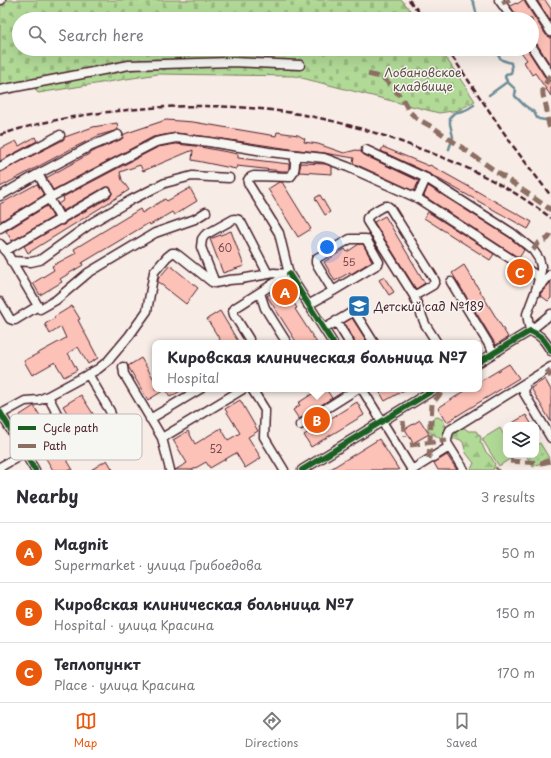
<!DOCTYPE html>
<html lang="en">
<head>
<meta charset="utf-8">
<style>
	body { margin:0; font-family:"Playpen Sans",sans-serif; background:#f2f2f3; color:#2b2b33 }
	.controls { position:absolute; right:12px; bottom:12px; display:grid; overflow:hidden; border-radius:8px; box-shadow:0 4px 16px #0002 }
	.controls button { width:36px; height:36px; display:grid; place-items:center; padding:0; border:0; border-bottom:1px solid #e1e1e2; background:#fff; color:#2b2b33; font:20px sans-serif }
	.you { position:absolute; left:327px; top:247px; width:14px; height:14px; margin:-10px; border:3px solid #fff; border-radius:50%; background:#1a73e8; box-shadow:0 0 0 6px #1a73e833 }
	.badge { display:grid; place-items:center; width:26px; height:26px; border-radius:50%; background:#ea580c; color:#fff; font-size:13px; font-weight:700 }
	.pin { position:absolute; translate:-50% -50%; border:2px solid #fff; box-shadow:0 1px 4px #0006 }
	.popup { position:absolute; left:152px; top:340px; width:330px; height:52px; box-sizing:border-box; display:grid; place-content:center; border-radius:8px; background:#fff; filter:drop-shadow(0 1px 3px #0005); font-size:13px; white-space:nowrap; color:#7c7c81 }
	.popup b { font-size:15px; color:#2b2b33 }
	.popup::after { content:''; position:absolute; left:50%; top:100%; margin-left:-8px; border:8px solid transparent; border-top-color:#fff }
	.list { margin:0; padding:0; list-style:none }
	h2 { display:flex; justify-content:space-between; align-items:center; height:52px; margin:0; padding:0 16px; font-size:17px }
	h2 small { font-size:13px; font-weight:400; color:#7c7c81 }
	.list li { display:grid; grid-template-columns:26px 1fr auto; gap:12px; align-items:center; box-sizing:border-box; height:60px; padding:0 16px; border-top:1px solid #e1e1e2 }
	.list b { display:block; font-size:15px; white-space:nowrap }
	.list p { margin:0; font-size:13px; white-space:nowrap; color:#7c7c81 }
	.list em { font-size:13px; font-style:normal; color:#7c7c81 }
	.icon { flex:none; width:22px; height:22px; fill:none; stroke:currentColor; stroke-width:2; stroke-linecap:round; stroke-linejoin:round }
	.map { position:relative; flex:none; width:551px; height:470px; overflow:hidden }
	.search { position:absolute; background:#fff; box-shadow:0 4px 16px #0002; left:12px; right:12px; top:12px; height:44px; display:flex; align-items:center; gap:10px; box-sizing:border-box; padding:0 14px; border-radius:22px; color:#7c7c81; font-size:15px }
	.sheet { height:232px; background:#fff }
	nav { display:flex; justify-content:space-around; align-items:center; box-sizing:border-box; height:56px; border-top:1px solid #e1e1e2; background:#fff; font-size:11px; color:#7c7c81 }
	nav a { display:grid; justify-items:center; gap:2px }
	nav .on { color:#ea580c }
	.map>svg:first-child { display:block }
</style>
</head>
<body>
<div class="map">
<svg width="551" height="470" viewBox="0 0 551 470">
	<defs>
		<pattern id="grass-dots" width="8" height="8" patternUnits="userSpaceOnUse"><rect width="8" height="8" fill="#b1da97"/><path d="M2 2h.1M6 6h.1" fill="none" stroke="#9abb82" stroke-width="1.8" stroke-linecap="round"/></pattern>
		<pattern id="forest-firs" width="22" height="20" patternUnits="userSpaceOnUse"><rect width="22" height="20" fill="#b1da97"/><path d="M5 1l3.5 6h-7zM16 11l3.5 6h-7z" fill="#9abb82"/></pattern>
		<pattern id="cemetery-stones" width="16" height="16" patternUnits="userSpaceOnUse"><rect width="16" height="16" fill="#b1da97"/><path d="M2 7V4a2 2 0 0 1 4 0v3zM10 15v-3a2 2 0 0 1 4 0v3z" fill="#9abb82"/></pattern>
	</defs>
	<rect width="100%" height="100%" fill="#f7ece6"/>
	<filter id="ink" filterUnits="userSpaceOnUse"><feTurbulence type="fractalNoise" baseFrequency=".025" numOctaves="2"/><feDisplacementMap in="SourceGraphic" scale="8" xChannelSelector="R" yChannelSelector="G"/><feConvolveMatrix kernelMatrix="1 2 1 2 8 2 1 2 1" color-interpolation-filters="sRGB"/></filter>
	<g filter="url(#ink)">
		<path fill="url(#grass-dots)" stroke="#7e7c61" d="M 540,443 L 549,458 L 533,467 L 526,455 L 536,455 L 536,445 Z"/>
		<path fill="url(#forest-firs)" stroke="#7e7c61" d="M 438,417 L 443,420 L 448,431 C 456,434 455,430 463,427 L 466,429 L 468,431 L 476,431 L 481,437 L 480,443 L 482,444 L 485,451 L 491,457 L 495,464 L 493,470 L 471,470 L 472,467 L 474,463 L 466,453 L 463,442 L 459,439 L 441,439 L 428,431 L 428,423 L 433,418 Z"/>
		<path fill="url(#cemetery-stones)" stroke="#7e7c61" d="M 0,0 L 402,0 L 417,19 L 19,19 L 19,49 L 440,49 L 475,101 L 459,110 L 439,113 L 294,76 L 158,74 L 38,93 L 32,85 L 0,95 Z"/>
		<path fill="#b1da97" stroke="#7e7c61" d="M 500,428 L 506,439 L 506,455 L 516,455 L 499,466 L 482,439 Z"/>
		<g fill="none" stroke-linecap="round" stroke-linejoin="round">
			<path stroke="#6e8d98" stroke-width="2.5" d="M 472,0 C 480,11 469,15 488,19
				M 496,49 L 496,53 L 502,60 L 511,63 L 512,69 L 511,73 L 506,74 L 505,77 C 508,86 513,84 516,91 L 515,94 L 515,96 L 524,105 L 534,112 L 537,118 L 539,119 L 551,121
				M 489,95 L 507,82
				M 449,149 L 453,137 L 450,124 L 450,117 L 454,113 L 466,110 L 474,105"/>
		</g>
		<path fill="#fdc2b7" stroke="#4a1f2b" d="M 523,0 L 525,0 L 525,3 L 546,35 L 551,37 L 551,66 L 537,44 L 532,39 L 532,19 L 518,19 L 517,16 L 510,6 L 516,3 L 517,4 Z
			M 537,0 L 545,0 L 551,9 L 551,22 Z
			M 520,49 L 527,49 L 546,79 L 551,81 L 551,96 L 535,73 L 532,75 L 524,62 L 527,60 L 521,52 L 522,51 Z
			M 166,120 L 193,122 L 276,136 L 277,132 L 298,135 L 305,139 L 304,142 L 318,144 L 344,153 L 356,150 L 361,152 L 364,155 L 419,181 L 414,191 L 353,163 L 354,158 L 330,154 L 325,153 L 290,149 L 210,137 L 176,133 L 153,137 L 53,190 L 46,178 L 98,149 L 120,140 L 123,138 L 123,135 L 127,133 Z
			M 117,123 L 118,130 L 100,135 L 71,149 L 0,187 L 0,172 L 63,140 L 65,137 L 93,127 Z
			M 35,137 L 37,141 L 0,161 L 0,149 L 16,141 L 19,146 Z
			M 176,144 L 195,146 L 238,154 L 238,158 L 289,164 L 289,169 L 288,171 L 282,171 L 237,166 L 236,169 L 192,160 L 193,150 L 143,171 L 140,165 L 120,172 L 122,180 L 129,190 L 28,253 L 24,246 L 60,225 L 64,225 L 66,222 L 110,197 L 112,194 L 112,192 L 110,187 L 105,187 L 63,211 L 58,204 L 64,200 L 63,197 L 158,147 Z
			M 383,147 L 429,166 L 430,165 L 532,222 L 528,229 L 428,173 L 381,151 Z
			M 301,163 L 326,164 L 332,167 L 332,174 L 299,172 Z
			M 279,182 L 282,182 L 311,229 L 298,237 L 268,189 Z
			M 37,184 L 44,195 L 1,221 L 0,219 L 0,204 Z
			M 428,186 L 509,237 L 524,250 L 519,258 L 424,196 Z
			M 190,188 L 197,201 L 174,215 L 172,212 L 150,225 L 149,223 L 82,263 L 83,265 L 60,279 L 62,282 L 40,295 L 33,283 L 54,270 L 52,266 L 76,253 L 74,249 L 140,209 L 142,213 L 165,199 L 167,201 Z
			M 320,195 L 330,212 L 325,215 L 315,198 Z
			M 47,206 L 53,217 L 12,241 L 6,231 Z
			M 428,212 L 494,254 L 490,260 L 424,218 Z
			M 385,216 L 425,283 L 416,289 L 374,222 Z
			M 231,231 L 244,266 L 223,273 L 210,239 Z
			M 359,244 L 363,244 L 372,261 L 351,274 L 350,272 L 335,281 L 324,262 L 345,249 L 347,252 Z
			M 170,265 L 198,288 L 186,304 L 158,282 L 158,279 Z
			M 464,265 L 508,337 L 496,345 L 452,273 Z
			M 384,277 L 394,292 L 389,295 L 379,280 Z
			M 551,282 L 551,298 L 548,301 L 540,295 L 541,293 Z
			M 283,286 L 297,308 L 295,309 L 317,343 L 297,343 L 267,296 Z
			M 72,306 L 80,319 L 78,320 L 98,358 L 88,364 L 78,347 L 68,353 L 77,370 L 64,377 L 55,362 L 32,375 L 24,361 L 66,338 L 61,327 L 50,334 L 45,324 L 55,318 L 54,317 Z
			M 220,311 L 239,343 L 222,343 L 207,319 Z
			M 352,318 L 368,343 L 354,343 L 354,339 L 344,323 Z
			M 141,358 L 155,381 L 155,389 L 184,389 L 170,397 L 166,389 L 148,400 L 129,368 L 128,366 Z
			M 509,364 L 519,378 L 447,422 L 438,408 L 468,389 L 479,389 L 479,382 Z
			M 545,379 L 551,390 L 551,422 L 531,388 Z
			M 320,389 L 326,389 L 332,398 L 299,419 L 293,410 L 300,405 L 298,403 Z
			M 382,389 L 406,389 L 385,401 L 379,391 Z
			M 81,395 L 97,420 L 78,431 L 63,406 Z
			M 240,400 L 258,431 L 248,437 L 261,458 L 245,468 L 236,453 L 210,468 L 206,462 L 192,470 L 175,470 L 187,463 L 173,440 L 188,431 L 195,444 L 221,428 L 228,440 L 240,433 L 225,409 Z
			M 357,402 L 364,415 L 311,447 L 304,435 Z
			M 34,406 L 61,450 L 73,470 L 53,470 L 45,457 L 20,415 Z
			M 526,415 L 532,425 L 509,425 Z
			M 420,420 L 429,434 L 413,443 L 405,429 Z
			M 379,439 L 399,470 L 329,470 Z
			M 447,455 L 457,470 L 438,470 L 434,463 Z
			M 107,460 L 113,470 L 91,470 Z"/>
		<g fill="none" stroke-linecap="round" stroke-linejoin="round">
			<g stroke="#4a1f2b" stroke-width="11">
				<path id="minor" d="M 0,0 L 1,0
					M 499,0 L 513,19
					M 530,0 L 551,32
					M 532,47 L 551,76
					M 0,90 L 129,65 L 232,62 L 300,65
					M 366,150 L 426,178 L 512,233 L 533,250 L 539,259 L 541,266 L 541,271 L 536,290 L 527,314 L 530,331
					M 295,155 C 295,163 296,172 290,177 L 254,176 C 250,177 247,179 248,183 L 279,233 L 289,274 L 333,343
					M 0,167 L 60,135
					M 38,174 L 51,197
					M 0,196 L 38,174 L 89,147 L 118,135
					M 49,198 L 61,220
					M 417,198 L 426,178
					M 0,228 L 51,197 L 121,160 L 156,142 L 176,138 L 209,142 L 269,152 L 324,158 L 348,167 L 417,198 L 539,277
					M 0,244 L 4,248 L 38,306 L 15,320 L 13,320 L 10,319 L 0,302
					M 5,251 L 107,192
					M 11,261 L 31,262 L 40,260 L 93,222 L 131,200 L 165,183 L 192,176 L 229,178
					M 451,282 L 494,353
					M 215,283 L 201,247 L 202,239 L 205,235 L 234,219 C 237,219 239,219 241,222 L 268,274
					M 537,289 L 551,274
					M 260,293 L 265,308 L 287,343
					M 414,296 L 433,285 L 435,281 L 433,277 L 390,208 C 389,207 388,206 387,206 C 383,205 369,215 367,218 L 367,221 L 414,296 L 425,324 L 437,343
					M 308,305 L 333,291 L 316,263 L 316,260 L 317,258 L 350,239 L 366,239 L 379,262 L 378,264 L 333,291
					M 38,306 L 40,309 L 56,300 L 88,273 L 155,233 L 195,219 L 206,212
					M 336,321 L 349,342 L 348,343
					M 324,329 L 354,311 L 374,343
					M 530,331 C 542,336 544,340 551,351
					M 249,343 L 249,339 L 234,315 L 233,311 L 235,308 L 289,274
					M 479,362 L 530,331 L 551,314
					M 123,367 L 124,374 L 162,438
					M 526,383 L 524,393 L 551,438
					M 252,389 L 265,410 L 264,437 L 284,470
					M 362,389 L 412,470
					M 48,396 C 53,406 65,431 73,436 C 82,443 93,436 101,431 C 105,429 109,427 111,423 C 113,419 111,415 110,411 L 88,374
					M 0,412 L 35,470
					M 1,414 L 25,401 L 39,400 L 48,396 L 98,369 L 108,361 L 129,336 L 147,311 L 154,272 L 167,257 L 172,253 L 175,253 L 178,255 L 212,282 L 215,283 L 229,280 L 241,279 L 274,273 L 289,274
					M 150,419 L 200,389
					M 300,425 L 357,389
					M 0,467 L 25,453
					M 170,470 L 162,438 L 243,389
					M 302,470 L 435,389
					M 412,470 L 449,447
					M 464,470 L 447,443 C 447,438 447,435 450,430 L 551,367"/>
			</g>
			<use href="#minor" stroke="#f6f6f2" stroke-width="8"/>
			<path stroke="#4a1f2b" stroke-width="2.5" stroke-dasharray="6 3" stroke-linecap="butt" d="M 409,0 L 425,19
				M 447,49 L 513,146 L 551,196
				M 0,135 C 38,122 78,115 118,111 C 178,104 239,104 299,114 C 338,121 376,132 412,146 C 461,163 510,186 551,218"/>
			<path stroke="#8d6e63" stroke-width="5" stroke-dasharray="10 5" stroke-linecap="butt" d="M 502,3 L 510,0
				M 368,74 L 383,78 L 393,87 L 403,100 L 409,111 L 416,118 L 434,128 L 551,210
				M 550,75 C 548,80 544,85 543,90 C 542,96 545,100 546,106 C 548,114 547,123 551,131
				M 533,250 C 535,248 536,246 537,244 C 544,239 550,242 551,231
				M 547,370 L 551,377
				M 403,421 L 405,437
				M 410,445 L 447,440
				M 429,459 L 432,404 L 444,389
				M 510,461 L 541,463 L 551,461
				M 496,470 L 498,468"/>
			<g stroke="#f6f6f2" stroke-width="8">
				<path id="cycleway" d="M 289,274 L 333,343
					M 479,362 L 530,331 C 542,336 544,340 551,351
					M 0,412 L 35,470
					M 302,470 L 435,389"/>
			</g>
			<use href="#cycleway" stroke="#1b5e20" stroke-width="6"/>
		</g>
	</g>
	<defs>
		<g id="school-square" transform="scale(1.15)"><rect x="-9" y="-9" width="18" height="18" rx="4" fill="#1f6fb2" stroke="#f6f6f2"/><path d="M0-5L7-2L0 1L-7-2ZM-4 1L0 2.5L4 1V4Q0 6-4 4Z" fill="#fff"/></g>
	</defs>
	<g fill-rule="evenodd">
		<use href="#school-square" x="359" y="306"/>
	</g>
	<g text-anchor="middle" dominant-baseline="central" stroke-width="3" stroke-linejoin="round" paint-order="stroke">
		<g font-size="10" fill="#77484e">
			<text x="225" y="247">60</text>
			<text x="349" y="261">55</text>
			<text x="216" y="448">52</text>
		</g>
		<g font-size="12" fill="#644e46" stroke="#f6f6f2">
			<text x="423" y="72">Лобановское<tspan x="423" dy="14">кладбище</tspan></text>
		</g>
		<g font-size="12" fill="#4a1f2b" stroke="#f6f6f2" text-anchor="start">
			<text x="374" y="306">Детский сад №189</text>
		</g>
	</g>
	<rect x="10" y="414" width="132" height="46" rx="6" fill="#f6f6f2" stroke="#c2b6b6" stroke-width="1"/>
	<rect x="18" y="426" width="18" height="4" fill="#1b5e20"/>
	<rect x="18" y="444" width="18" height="4" fill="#8d6e63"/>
	<g font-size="11" fill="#4a1f2b">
		<text x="43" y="432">Cycle path</text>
		<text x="43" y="450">Path</text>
	</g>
</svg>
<div class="controls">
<button><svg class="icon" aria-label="layers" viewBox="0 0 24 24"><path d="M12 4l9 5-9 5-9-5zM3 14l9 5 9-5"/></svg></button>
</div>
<div class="you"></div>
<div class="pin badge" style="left:285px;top:292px">A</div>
<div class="pin badge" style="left:317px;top:420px">B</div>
<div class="popup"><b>Кировская клиническая больница №7</b>Hospital</div>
<div class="pin badge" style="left:520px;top:272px">C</div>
<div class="search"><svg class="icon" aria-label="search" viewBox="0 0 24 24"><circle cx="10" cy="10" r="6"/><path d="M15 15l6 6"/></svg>Search here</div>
</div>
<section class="sheet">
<h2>Nearby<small>3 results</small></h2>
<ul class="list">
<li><span class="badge">A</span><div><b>Magnit</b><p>Supermarket · улица Грибоедова</p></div><em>50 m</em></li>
<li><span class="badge">B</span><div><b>Кировская клиническая больница №7</b><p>Hospital · улица Красина</p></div><em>150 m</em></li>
<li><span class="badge">C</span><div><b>Теплопункт</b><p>Place · улица Красина</p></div><em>170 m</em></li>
</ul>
</section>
<nav>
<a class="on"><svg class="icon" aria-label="map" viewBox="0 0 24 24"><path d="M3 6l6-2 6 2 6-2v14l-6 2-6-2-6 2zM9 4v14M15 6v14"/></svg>Map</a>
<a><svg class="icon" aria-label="directions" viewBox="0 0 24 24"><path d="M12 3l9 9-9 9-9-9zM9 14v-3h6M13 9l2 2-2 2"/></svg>Directions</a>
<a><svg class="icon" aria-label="saved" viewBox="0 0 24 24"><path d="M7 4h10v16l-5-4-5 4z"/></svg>Saved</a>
</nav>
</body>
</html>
